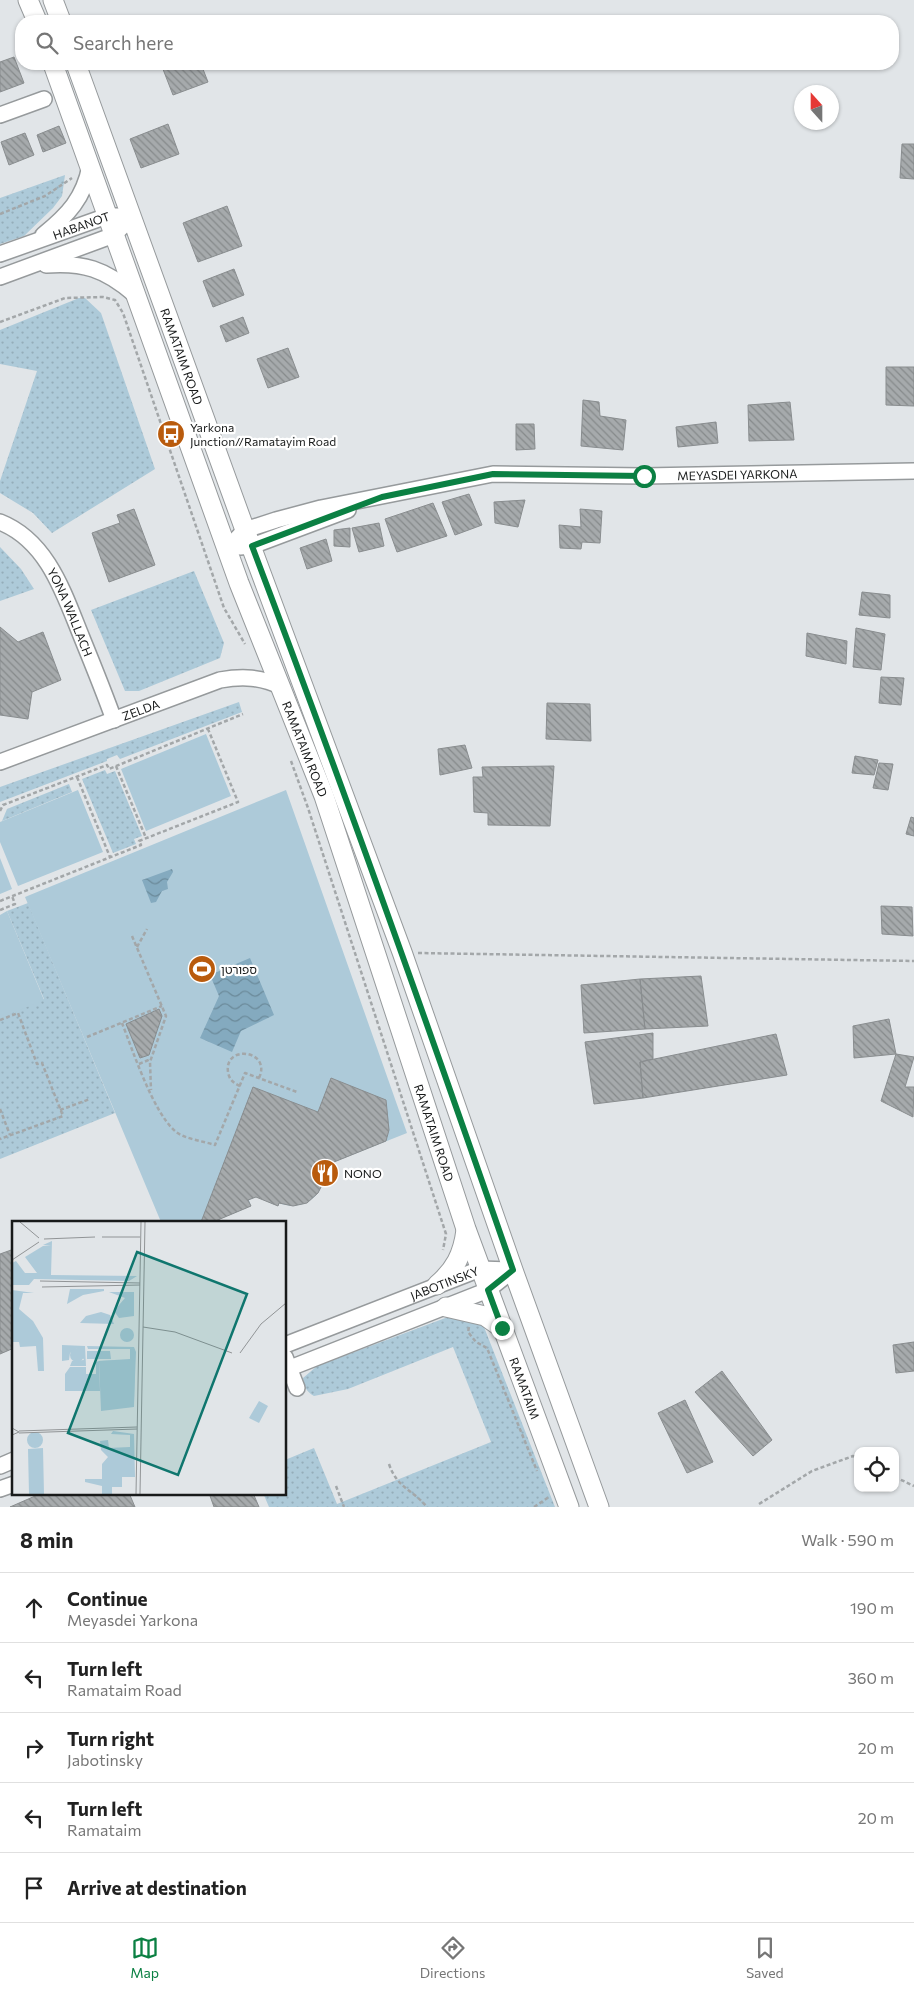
<!DOCTYPE html>
<html lang="en">
<head>
<meta charset="utf-8">
<style>
	body { margin:0; font-family:Commissioner,"Noto Sans Hebrew",sans-serif; background:#f2f2f2; color:#222 }
	.controls { position:absolute; right:15px; bottom:15px; display:grid; overflow:hidden; border-radius:10px; box-shadow:0 1px 4px #0004 }
	.controls button { width:45px; height:45px; display:grid; place-items:center; padding:0; border:0; border-bottom:1px solid #e0e0e0; background:#fff; color:#222; font:25px sans-serif }
	.compass { position:absolute; left:794px; top:85px; width:45px; height:45px; border-radius:50%; background:#fff; box-shadow:0 1px 4px #0004; rotate:339deg }
	.stop { position:absolute; width:15px; height:15px; margin:-11px; border:4px solid #0b8043; border-radius:50%; background:#fff }
	.stop.end { background:#0b8043; border-color:#fff; box-shadow:0 1px 5px #0008 }
	.list { margin:0; padding:0; list-style:none }
	h2 { display:flex; justify-content:space-between; align-items:center; height:65px; margin:0; padding:0 20px; font-size:21px }
	h2 small { font-size:16px; font-weight:400; color:#767676 }
	.list li { display:grid; grid-template-columns:32px 1fr auto; gap:15px; align-items:center; box-sizing:border-box; height:70px; padding:0 20px; border-top:1px solid #e0e0e0 }
	.list b { display:block; font-size:19px; white-space:nowrap }
	.list p { margin:0; font-size:16px; white-space:nowrap; color:#767676 }
	.list em { font-size:16px; font-style:normal; color:#767676 }
	.icon { flex:none; width:28px; height:28px; fill:none; stroke:currentColor; stroke-width:2; stroke-linecap:round; stroke-linejoin:round }
	.map { position:relative; flex:none; width:914px; height:1507px; overflow:hidden }
	.search { position:absolute; background:#fff; box-shadow:0 1px 4px #0004; left:15px; right:15px; top:15px; height:55px; display:flex; align-items:center; gap:12px; box-sizing:border-box; padding:0 18px; border-radius:20px; color:#767676; font-size:19px }
	.sheet { height:415px; background:#fff }
	nav { display:flex; justify-content:space-around; align-items:center; box-sizing:border-box; height:70px; border-top:1px solid #e0e0e0; background:#fff; font-size:14px; color:#767676 }
	nav a { display:grid; justify-items:center; gap:2px }
	nav .on { color:#0b8043 }
	.map>svg:first-child { display:block }
</style>
</head>
<body>
<div class="map">
<svg width="914" height="1507" viewBox="0 0 914 1507">
	<defs>
		<pattern id="green-dots" width="8" height="8" patternUnits="userSpaceOnUse" patternTransform="scale(1.25)"><rect width="8" height="8" fill="#adcad9"/><path d="M2 2h.1M6 6h.1" fill="none" stroke="#94adba" stroke-width="1.8" stroke-linecap="round"/></pattern>
		<pattern id="water-waves" width="16" height="10" patternUnits="userSpaceOnUse" patternTransform="scale(1.25)"><rect width="16" height="10" fill="#84aabf"/><path d="M0 5q4-4 8 0t8 0" fill="none" stroke="#6b8a9a"/></pattern>
		<pattern id="building-back-hatch" width="6" height="6" patternUnits="userSpaceOnUse" patternTransform="scale(1.25)"><rect width="6" height="6" fill="#a6aaac"/><path d="M-1 5l2 2M0 0l6 6M5-1l2 2" fill="none" stroke="#868a8b"/></pattern>
	</defs>
	<rect width="100%" height="100%" fill="#e1e5e8"/>
	<path fill="url(#green-dots)" d="M 65,175 L 62,196 L 53,208 L 24,236 L 0,244 L 0,198 Z
		M 79,298 L 85,298 L 101,313 L 155,469 L 52,533 L 33,513 L 0,493 L 0,481 L 37,371 L 0,364 L 0,330 Z
		M 0,547 L 21,569 L 34,589 L 0,601 Z
		M 194,571 L 224,643 L 220,658 L 139,691 L 125,691 L 91,610 Z
		M 239,702 L 242,712 L 120,759 L 117,755 L 107,759 L 107,761 L 0,802 L 0,787 Z
		M 105,770 L 107,774 L 115,771 L 142,836 L 134,839 L 136,844 L 113,853 L 82,779 Z
		M 69,784 L 72,792 L 2,821 L 7,809 Z
		M 28,903 L 115,1113 L 0,1159 L 0,1017 L 44,999 L 7,911 Z
		M 448,1317 L 477,1322 L 484,1327 L 555,1507 L 269,1507 L 263,1493 L 285,1493 L 285,1460 L 314,1448 L 337,1504 L 491,1442 L 453,1347 L 348,1389 L 314,1396 C 307,1392 304,1387 303,1378 L 317,1366 Z"/>
	<path fill="#adcad9" d="M 206,734 L 231,796 L 146,831 L 121,769 Z
		M 78,790 L 103,852 L 18,886 L 0,842 L 0,822 Z
		M 286,790 L 407,1133 L 334,1162 L 324,1186 L 322,1186 C 314,1203 297,1210 279,1203 L 278,1206 L 256,1197 L 249,1200 L 251,1206 L 213,1222 L 161,1222 L 25,897 Z
		M 0,858 L 12,889 L 0,894 Z
		M 7,911 L 44,1000 L 0,1018 L 0,915 Z"/>
	<path fill="url(#water-waves)" d="M 172,869 L 173,872 L 167,882 L 168,889 L 162,891 L 156,902 L 151,903 L 142,880 Z
		M 250,958 L 274,1015 L 241,1031 L 232,1052 L 200,1038 L 219,996 L 210,975 Z"/>
	<path fill="url(#building-back-hatch)" stroke="#898d8f" d="M 14,57 L 24,83 L 0,92 L 0,62 Z
		M 161,64 L 201,64 L 208,82 L 173,95 Z
		M 168,124 L 179,154 L 141,168 L 130,139 Z
		M 59,126 L 66,143 L 43,152 L 37,135 Z
		M 25,133 L 34,155 L 9,165 L 1,142 Z
		M 902,144 L 914,144 L 914,179 L 900,178 Z
		M 227,206 L 242,246 L 198,262 L 183,223 Z
		M 234,269 L 244,295 L 213,307 L 203,281 Z
		M 243,317 L 249,333 L 226,342 L 220,326 Z
		M 288,348 L 299,377 L 268,388 L 257,359 Z
		M 886,367 L 914,367 L 914,406 L 886,405 Z
		M 583,400 L 599,402 L 600,416 L 626,420 L 623,450 L 581,446 Z
		M 790,402 L 794,440 L 749,441 L 748,405 Z
		M 716,422 L 718,443 L 678,447 L 676,427 Z
		M 516,424 L 534,424 L 535,449 L 516,450 Z
		M 469,494 L 482,525 L 455,535 L 442,502 Z
		M 525,500 L 518,527 L 495,523 L 494,502 Z
		M 433,503 L 447,536 L 397,552 L 385,519 Z
		M 134,509 L 155,565 L 109,582 L 92,533 L 120,523 L 117,515 Z
		M 580,509 L 602,511 L 600,543 L 582,542 L 581,549 L 560,548 L 559,525 L 581,527 Z
		M 379,523 L 384,546 L 359,552 L 352,528 Z
		M 350,528 L 350,547 L 334,546 L 334,530 Z
		M 326,539 L 332,561 L 307,569 L 300,548 Z
		M 862,592 L 890,595 L 890,618 L 859,615 Z
		M 0,627 L 18,642 L 43,632 L 61,680 L 32,692 L 28,719 L 0,715 Z
		M 856,628 L 885,634 L 881,670 L 853,667 Z
		M 807,633 L 847,641 L 846,664 L 806,656 Z
		M 881,677 L 904,678 L 901,705 L 879,703 Z
		M 547,703 L 590,704 L 591,741 L 546,739 Z
		M 465,745 L 472,768 L 440,775 L 438,749 Z
		M 855,756 L 878,760 L 874,775 L 852,773 Z
		M 879,763 L 893,764 L 888,790 L 873,788 Z
		M 554,766 L 550,826 L 488,825 L 488,813 L 474,812 L 473,777 L 483,777 L 482,767 Z
		M 911,817 L 914,818 L 914,836 L 906,834 Z
		M 881,906 L 912,907 L 913,936 L 882,934 Z
		M 701,976 L 708,1026 L 645,1029 L 640,979 Z
		M 640,979 L 645,1029 L 584,1033 L 581,985 Z
		M 159,1009 L 162,1016 L 149,1055 L 140,1058 L 126,1024 Z
		M 889,1019 L 896,1054 L 854,1058 L 853,1026 Z
		M 653,1033 L 653,1059 L 640,1062 L 643,1098 L 594,1104 L 585,1042 Z
		M 776,1034 L 787,1075 L 643,1098 L 640,1062 Z
		M 896,1054 L 914,1057 L 905,1087 L 914,1087 L 913,1117 L 881,1101 Z
		M 331,1078 L 386,1100 L 389,1130 L 386,1141 L 334,1162 L 324,1186 L 322,1185 L 318,1193 L 307,1203 L 293,1206 L 279,1203 L 278,1206 L 256,1197 L 248,1200 L 251,1206 L 213,1222 L 201,1222 L 253,1087 L 318,1112 Z
		M 14,1249 L 14,1348 L 0,1354 L 0,1254 Z
		M 914,1342 L 914,1371 L 896,1373 L 893,1345 Z
		M 722,1371 L 772,1440 L 753,1456 L 695,1392 Z
		M 685,1400 L 713,1462 L 687,1473 L 658,1413 Z
		M 42,1493 L 129,1493 L 135,1507 L 10,1507 Z
		M 209,1493 L 253,1493 L 259,1507 L 214,1507 Z"/>
	<g fill="none" stroke-linecap="round" stroke-linejoin="round">
		<g stroke="#969a9c" stroke-width="18">
			<g id="minor">
				<path d="M 0,115 L 44,99"/>
				<path d="M 43,235 C 68,215 84,198 90,166"/>
				<path id="s1" d="M 0,254 L 107,216 L 118,216"/>
				<path d="M 46,265 C 83,262 105,269 134,294"/>
				<path d="M 0,277 L 114,235 L 132,217"/>
				<path id="s2" d="M 0,522 C 48,541 64,594 82,638 C 93,665 104,692 114,720"/>
				<path d="M 240,547 L 252,546 L 348,510"/>
				<path id="s3" d="M 227,549 L 245,530 L 276,520 L 321,508 L 493,474 L 644,476 L 914,471"/>
				<path id="s4" d="M 0,762 L 220,680 C 243,676 261,677 282,687"/>
				<path id="s5" d="M 285,1345 L 480,1269 L 513,1270"/>
				<path d="M 285,1357 L 297,1388"/>
				<path d="M 285,1370 L 488,1290 L 513,1270"/>
				<path d="M 0,1466 L 14,1460"/>
				<path d="M 0,1489 L 14,1484"/>
			</g>
		</g>
		<g stroke="#969a9c" stroke-width="21">
			<g id="major">
				<path d="M 28,0 L 37,21"/>
				<path d="M 53,0 L 61,21"/>
				<path id="s6" d="M 53,64 L 239,583 L 324,796 L 466,1229 L 569,1507"/>
				<path id="s7" d="M 76,64 L 245,530 L 402,952 L 513,1270 L 599,1507"/>
				<path d="M 437,1285 C 455,1270 463,1254 466,1230"/>
				<path d="M 446,1307 L 485,1316 L 502,1328"/>
			</g>
		</g>
		<path stroke="#a3a7a9" stroke-width="2.5" stroke-dasharray="4 2.5" stroke-linecap="butt" d="M 0,214 L 45,196 L 72,178
			M 0,322 L 65,298 L 103,297 L 115,300 L 123,313 L 224,608 L 245,644
			M 291,761 L 308,808 L 446,1234 L 443,1250
			M 116,766 L 146,838
			M 77,777 L 110,857
			M 0,811 L 3,805 L 107,765 L 109,769 L 243,714
			M 0,901 L 141,845 L 139,841 L 238,802 L 208,729
			M 0,910 L 15,904 L 12,896
			M 132,936 L 166,1016 L 150,1062 L 151,1090
			M 137,947 L 147,929
			M 418,953 L 914,961
			M 0,1020 L 18,1013 L 37,1064 L 42,1063 L 63,1116 L 0,1139
			M 122,1023 C 133,1051 153,1112 175,1131 C 184,1139 203,1141 215,1145 L 245,1073 L 297,1092
			M 87,1037 L 162,1006
			M 139,1064 L 151,1059
			M 240,1086 C 233,1083 229,1079 228,1072 C 224,1044 272,1050 259,1078
			M 0,1109 L 10,1135
			M 60,1110 L 90,1099
			M 469,1327 L 468,1332 L 476,1342 L 487,1348 L 537,1471
			M 389,1464 C 397,1488 412,1489 427,1507
			M 895,1477 L 914,1486
			M 336,1486 L 344,1507
			M 759,1504 L 812,1471 L 853,1456 L 858,1458
			M 534,1507 L 549,1497"/>
		<use href="#minor" stroke="#fff" stroke-width="15"/>
		<use href="#major" stroke="#fff" stroke-width="19"/>
	</g>
	<g fill="none" stroke-linecap="round" stroke-linejoin="round">
		<path stroke="#0b8043" stroke-width="6" d="M 502,1328 L 488,1290 L 513,1270 C 429,1028 343,786 252,546 L 382,497 L 493,474 L 644,476"/>
	</g>
	<defs>
		<g id="bus-disc" transform="scale(1.4375)"><circle r="9.5" fill="#b95b0d" stroke="#fff"/><path d="M-5-6H5V4H4V6H2V4H-2V6H-4V4H-5ZM-3.5-4V0h7V-4ZM-3.5 1.2v1.5H-2V1.2ZM2 1.2v1.5H3.5V1.2Z" fill="#fff"/></g>
		<g id="stadium-disc" transform="scale(1.4375)"><circle r="9.5" fill="#b95b0d" stroke="#fff"/><path d="M0-5a6.5 5 0 1 0 0 10a6.5 5 0 1 0 0-10ZM-3.5-1.8h7v3.6h-7Z" fill="#fff"/></g>
		<g id="restaurant-disc" transform="scale(1.4375)"><circle r="9.5" fill="#b95b0d" stroke="#fff"/><path d="M-5-6h1v4h1v-4h1v4h1v-4h1v5L-1.5 .5V6h-2V.5L-5-1ZM5-6V6H3V1.5H1.5Q1.5-4 5-6Z" fill="#fff"/></g>
	</defs>
	<g fill-rule="evenodd">
		<use href="#bus-disc" x="171" y="434"/>
		<use href="#stadium-disc" x="202" y="969"/>
		<use href="#restaurant-disc" x="325" y="1173"/>
	</g>
	<g text-anchor="middle" dominant-baseline="central" stroke-width="4.5" stroke-linejoin="round" paint-order="stroke">
		<g font-size="12" fill="#181a1a" stroke="#fff">
			<text stroke="none"><textPath href="#s1" startOffset="86">HABANOT</textPath></text>
			<text stroke="none"><textPath href="#s7" startOffset="311">RAMATAIM ROAD</textPath></text>
			<text stroke="none"><textPath href="#s3" startOffset="525">MEYASDEI YARKONA</textPath></text>
			<text stroke="none"><textPath href="#s2" startOffset="118">YONA WALLACH</textPath></text>
			<text stroke="none"><textPath href="#s4" startOffset="150">ZELDA</textPath></text>
			<text stroke="none"><textPath href="#s6" startOffset="730">RAMATAIM ROAD</textPath></text>
			<text stroke="none"><textPath href="#s6" startOffset="1135">RAMATAIM ROAD</textPath></text>
			<text stroke="none"><textPath href="#s5" startOffset="171">JABOTINSKY</textPath></text>
			<text stroke="none"><textPath href="#s6" startOffset="1406">RAMATAIM</textPath></text>
		</g>
		<g font-size="12" fill="#181a1a" stroke="#fff" text-anchor="start">
			<text x="190" y="427">Yarkona<tspan x="190" dy="14">Junction//Ramatayim Road</tspan></text>
			<text x="221" y="969">ספורטן</text>
			<text x="344" y="1173">NONO</text>
		</g>
	</g>
	<g transform="translate(12 1221)">
		<rect width="274" height="274" fill="#e1e5e8"/>
		<path d="M 40,20 L 39,54 L 125,55 L 117,60 L 22,58 L 17,64 L 0,64 L 0,42 L 4,40 L 13,52 L 25,52 L 13,36 L 31,25 L 39,25 L 31,24 ZM 58,68 L 92,68 L 92,70 L 71,74 L 55,83 ZM 0,69 L 22,72 L 11,72 L 7,88 L 21,100 L 31,117 L 32,150 L 26,150 L 24,125 L 8,126 L 7,121 L 0,121 ZM 97,71 L 122,71 L 122,95 L 107,97 L 102,90 L 113,77 ZM 89,91 L 98,94 L 102,103 L 68,102 L 74,95 ZM108 114a7 7 0 1 1 14 0a7 7 0 1 1-14 0ZM 50,124 L 73,125 L 74,145 L 58,145 L 60,140 L 72,139 L 65,127 L 58,132 L 57,139 L 50,140 ZM 75,125 L 122,126 L 124,131 L 122,181 L 87,141 L 88,170 L 53,170 L 53,153 L 58,146 L 74,146 L 74,153 L 84,153 L 84,141 L 87,140 L 118,138 L 118,128 L 76,128 ZM 101,210 L 122,213 L 123,256 L 110,256 L 110,266 L 100,266 L 100,273 L 90,273 L 90,265 L 73,261 L 73,258 L 90,258 L 90,243 L 96,236 L 89,229 L 88,220 L 96,219 L 97,227 L 118,226 L 118,214 L 99,213 ZM15 219a8 8 0 1 1 16 0a8 8 0 1 1-16 0ZM 31,227 L 32,273 L 17,273 L 16,228 Z" fill="#adcad9"/>
		<path d="M58 134a7 7 0 1 1 14 0a7 7 0 1 1-14 0ZM 98,130 L 99,138 L 75,138 L 75,130 ZM 123,139 L 122,186 L 89,190 L 87,140 ZM 247,180 L 256,185 L 247,202 L 237,197 Z" fill="#adcad9"/>
		<path fill="none" stroke="#919496" stroke-width="1" d="M 8,1 L 27,17M 90,16 L 128,16M 32,18 L 83,16M 0,39 L 27,21M 28,60 L 128,62M 30,66 L 128,64M 131,106 L 163,111 L 220,132M 228,132 L 249,103 L 274,82M 0,207 L 7,211 L 0,214M 7,210 L 125,206M 7,212 L 125,208M 124,273 L 129,1M 128,273 L 133,1"/>
		<path fill="#0f766e" fill-opacity="0.15" stroke="#0f766e" stroke-width="2.5" d="M 125,31 L 235,73 L 166,254 L 56,212 Z"/>
		<rect width="274" height="274" fill="none" stroke="#181a1a" stroke-width="2.5"/>
	</g>
</svg>
<div class="controls">
<button><svg class="icon" aria-label="locate" viewBox="0 0 24 24"><circle cx="12" cy="12" r="6"/><path d="M12 2v4M12 18v4M2 12h4M18 12h4"/></svg></button>
</div>
<svg class="compass" viewBox="-18 -18 36 36"><path d="M0-13l5 13h-10z" fill="#e53935"/><path d="M0 13l5-13h-10z" fill="#767676"/></svg>
<div class="stop" style="left:644px;top:476px"></div>
<div class="stop end" style="left:502px;top:1328px"></div>
<div class="search"><svg class="icon" aria-label="search" viewBox="0 0 24 24"><circle cx="10" cy="10" r="6"/><path d="M15 15l6 6"/></svg>Search here</div>
</div>
<section class="sheet">
<h2>8 min<small>Walk · 590 m</small></h2>
<ul class="list">
<li><svg class="icon" aria-label="ahead" viewBox="0 0 24 24"><path d="M12 20V5M6 11l6-6 6 6"/></svg><div><b>Continue</b><p>Meyasdei Yarkona</p></div><em>190 m</em></li>
<li><svg class="icon" aria-label="left" viewBox="0 0 24 24"><path d="M17 20v-9H6M10 6l-5 5 5 5"/></svg><div><b>Turn left</b><p>Ramataim Road</p></div><em>360 m</em></li>
<li><svg class="icon" aria-label="right" viewBox="0 0 24 24"><path d="M7 20v-9h11M14 6l5 5-5 5"/></svg><div><b>Turn right</b><p>Jabotinsky</p></div><em>20 m</em></li>
<li><svg class="icon" aria-label="left" viewBox="0 0 24 24"><path d="M17 20v-9H6M10 6l-5 5 5 5"/></svg><div><b>Turn left</b><p>Ramataim</p></div><em>20 m</em></li>
<li><svg class="icon" aria-label="arrive" viewBox="0 0 24 24"><path d="M6 21V4h12l-3 4 3 4H6"/></svg><div><b>Arrive at destination</b></div></li>
</ul>
</section>
<nav>
<a class="on"><svg class="icon" aria-label="map" viewBox="0 0 24 24"><path d="M3 6l6-2 6 2 6-2v14l-6 2-6-2-6 2zM9 4v14M15 6v14"/></svg>Map</a>
<a><svg class="icon" aria-label="directions" viewBox="0 0 24 24"><path d="M12 3l9 9-9 9-9-9zM9 14v-3h6M13 9l2 2-2 2"/></svg>Directions</a>
<a><svg class="icon" aria-label="saved" viewBox="0 0 24 24"><path d="M7 4h10v16l-5-4-5 4z"/></svg>Saved</a>
</nav>
</body>
</html>
